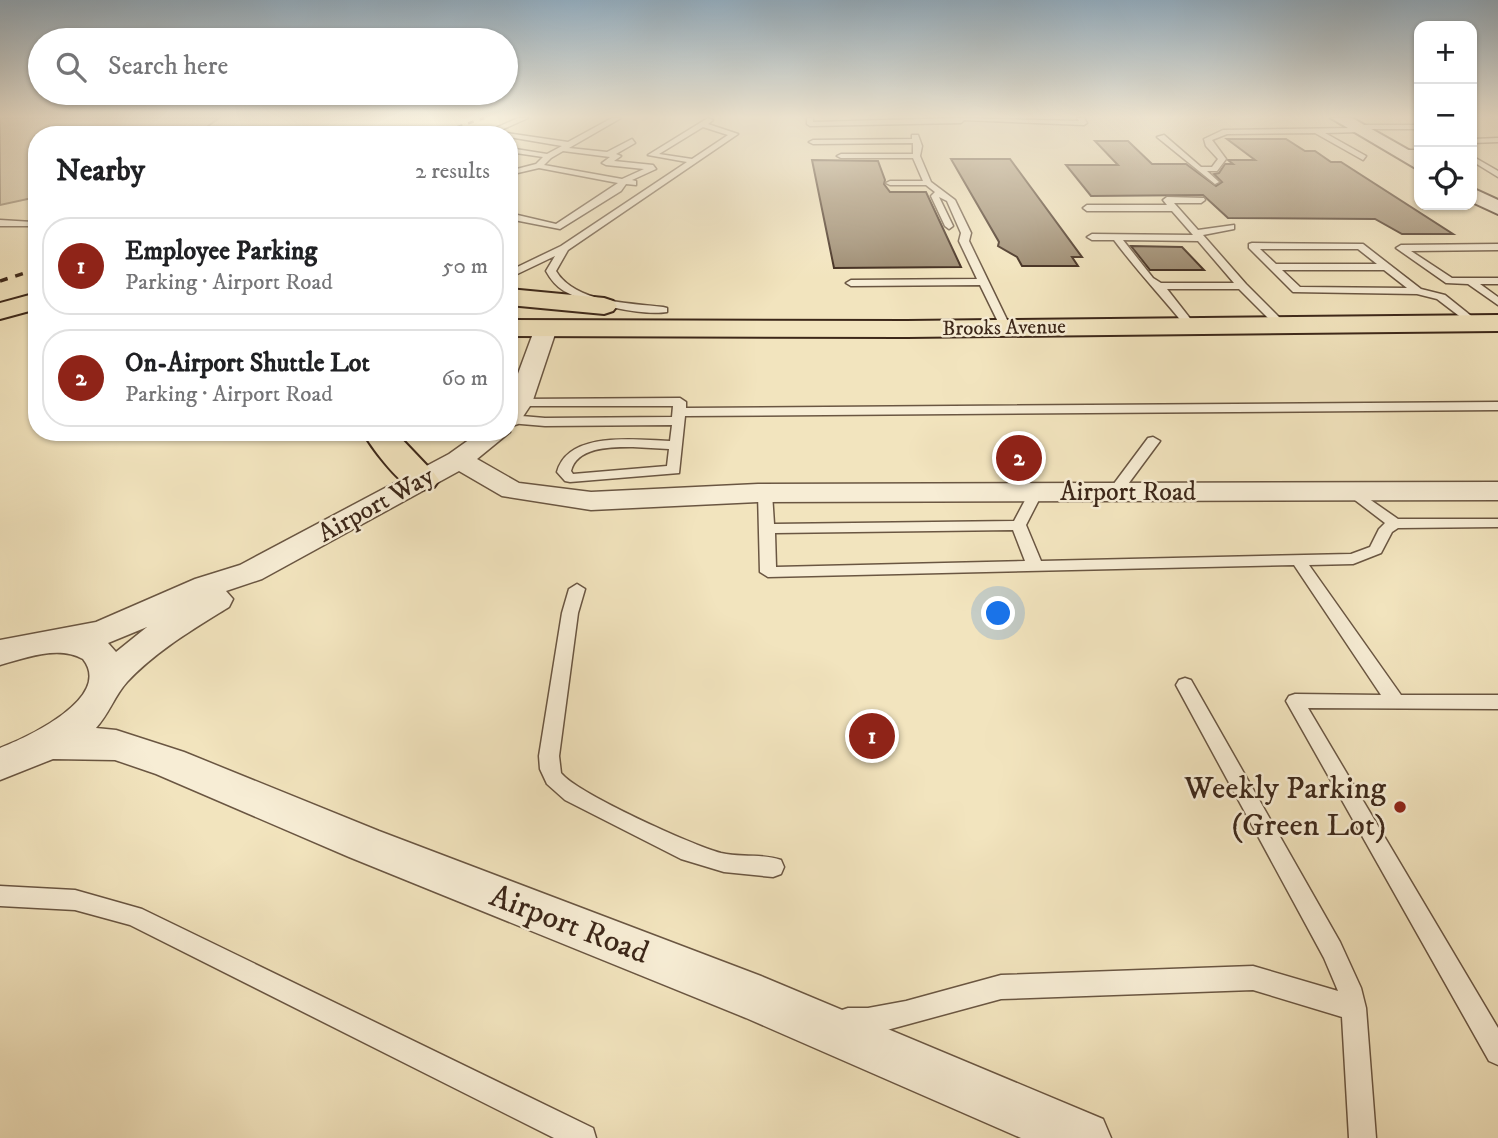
<!DOCTYPE html>
<html lang="en">
<head>
<meta charset="utf-8">
<style>
	body { margin:0; font-family:"IM FELL DW Pica",serif; background:#f6f6f6; color:#202124 }
	.controls { position:absolute; right:21px; top:21px; display:grid; overflow:hidden; border-radius:14px; box-shadow:0 2px 5px #0004 }
	.controls button { width:63px; height:63px; display:grid; place-items:center; padding:0; border:0; border-bottom:2px solid #e0e0e0; background:#fff; color:#202124; font:35px sans-serif }
	.you { position:absolute; left:999px; top:614px; width:24px; height:24px; margin:-18px; border:5px solid #fff; border-radius:50%; background:#1a73e8; box-shadow:0 0 0 10px #1a73e833 }
	.badge { display:grid; place-items:center; width:46px; height:46px; border-radius:50%; background:#8f2418; color:#fff; font-size:23px; font-weight:700 }
	.pin { position:absolute; translate:-50% -50%; border:4px solid #fff; box-shadow:0 2px 7px #0006 }
	.list { margin:0; padding:0; list-style:none }
	h2 { display:flex; justify-content:space-between; align-items:center; height:91px; margin:0; padding:0 28px; font-size:30px }
	h2 small { font-size:23px; font-weight:400; color:#757577 }
	.list li { display:grid; grid-template-columns:46px 1fr auto; gap:21px; align-items:center; box-sizing:border-box; height:98px; margin:0 14px 14px; padding:0 14px; border:2px solid #e0e0e0; border-radius:28px }
	.list b { display:block; font-size:26px; white-space:nowrap }
	.list p { margin:0; font-size:23px; white-space:nowrap; color:#757577 }
	.list em { font-size:23px; font-style:normal; color:#757577 }
	.icon { flex:none; width:38px; height:38px; fill:none; stroke:currentColor; stroke-width:2; stroke-linecap:round; stroke-linejoin:round }
	.map { position:relative; flex:none; width:1498px; height:1138px; overflow:hidden }
	.search { position:absolute; background:#fff; box-shadow:0 2px 5px #0004; left:28px; top:28px; width:490px; height:77px; display:flex; align-items:center; gap:18px; box-sizing:border-box; padding:0 24px; border-radius:38px; color:#757577; font-size:26px }
	.panel { position:absolute; background:#fff; box-shadow:0 2px 5px #0004; left:28px; top:126px; width:490px; height:315px; border-radius:28px }
	.map>svg:first-child { display:block }
</style>
</head>
<body>
<div class="map">
<svg width="1498" height="1138" viewBox="0 0 1498 1138">
	<rect width="100%" height="100%" fill="#f2e4be"/>
	<filter id="stains"><feTurbulence type="fractalNoise" baseFrequency=".00286" numOctaves="4"/><feColorMatrix values="0 0 0 0 .2 0 0 0 0 .09 0 0 0 0 .02 0 0 0 .5 -.17"/></filter>
	<radialGradient id="worn" r=".72"><stop offset=".6" stop-color="#630" stop-opacity="0"/><stop offset="1" stop-color="#630" stop-opacity=".3"/></radialGradient>
	<path fill="#d3c4a2" stroke="#88765e" stroke-width="2" d="M 0,118 L 219,118 L 196,135 L 37,135 L 37,197 L 0,205 Z"/>
	<path fill="#9b896f" stroke="#3c2719" stroke-width="2" d="M 1227,139 L 1286,139 L 1305,151 L 1315,151 L 1331,162 L 1341,162 L 1453,234 L 1402,234 L 1375,219 L 1228,218 L 1203,195 L 1091,196 L 1066,165 L 1118,165 L 1095,141 L 1128,141 L 1152,164 L 1186,164 L 1216,186 L 1222,182 L 1214,174 L 1219,173 L 1225,164 L 1233,164 L 1228,160 L 1255,160 Z
		M 951,159 L 1010,159 L 1082,257 L 1072,257 L 1078,266 L 1022,266 L 1017,257 L 998,246 L 999,242 Z
		M 812,160 L 878,161 L 885,180 L 884,184 L 890,192 L 926,192 L 961,267 L 834,268 Z
		M 1131,246 L 1182,247 L 1204,270 L 1150,270 Z"/>
	<g fill="none" stroke-linecap="round" stroke-linejoin="round">
		<g stroke="#6a5642" stroke-width="3">
			<path id="lane" d="M 518,118 L 528,118 L 490,135 L 480,135 Z
				M 612,118 L 621,118 L 569,148 L 607,152 L 632,139 L 635,143 L 616,154 L 621,156 L 614,161 L 653,165 L 656,169 L 632,180 L 636,181 L 636,185 L 626,184 L 621,191 L 560,229 L 509,219 L 509,213 L 556,224 L 618,183 L 539,168 L 509,175 L 509,171 L 536,164 L 543,157 L 509,152 L 509,148 L 547,154 L 562,146 L 509,137 L 506,133 L 568,142 ZM 563,151 L 610,157 L 602,163 L 606,165 L 644,169 L 622,179 L 544,165 L 551,158 Z
				M 708,118 L 713,120 L 708,124 L 738,134 L 568,250 L 556,271 C 575,303 630,303 663,307 L 667,308 L 667,312 C 642,316 587,304 564,291 C 556,286 551,280 546,271 L 555,256 L 509,278 L 509,271 L 561,246 L 687,162 L 648,155 ZM 703,127 L 728,135 L 692,159 L 659,154 Z
				M 807,118 L 813,118 L 813,122 L 957,118 L 1079,121 L 1077,118 L 1084,118 L 1087,123 L 1084,125 L 964,120 L 961,123 L 810,126 L 807,124 Z
				M 1355,125 L 1419,125 L 1419,129 L 1363,129 L 1360,132 L 1325,133 L 1366,156 L 1363,160 L 1315,133 L 1227,134 L 1212,140 L 1226,159 L 1217,171 L 1207,171 L 1219,182 L 1215,184 L 1157,137 L 1164,135 L 1201,167 L 1212,167 L 1218,159 L 1206,146 L 1204,139 L 1223,130 L 1352,128 Z
				M 912,135 L 918,135 L 922,146 L 920,156 L 931,182 L 955,200 L 971,233 L 969,241 L 1011,328 L 1010,330 L 1001,328 L 980,285 L 851,286 L 846,283 L 851,280 L 977,279 L 959,241 L 961,233 L 947,201 L 939,197 L 953,226 L 949,229 L 945,226 L 931,196 L 935,192 L 926,185 L 890,185 L 886,183 L 890,181 L 923,181 L 913,158 L 841,158 L 837,156 L 841,154 L 913,154 L 913,143 L 813,144 L 809,142 L 813,140 L 912,139 Z
				M 1498,138 L 1498,142 L 1472,143 L 1472,139 Z
				M 1398,150 L 1419,150 L 1419,154 L 1395,154 Z
				M 1472,156 L 1498,171 L 1498,177 L 1472,161 Z
				M 1167,197 L 1204,198 L 1205,200 L 1201,203 L 1174,203 L 1198,230 L 1234,225 L 1234,229 L 1203,235 L 1246,284 L 1285,323 L 1285,327 L 1277,327 L 1239,289 L 1167,289 L 1196,326 L 1187,328 C 1163,298 1137,271 1114,240 L 1092,240 L 1087,237 L 1092,234 L 1193,235 L 1172,211 L 1087,211 L 1083,208 L 1087,205 L 1167,205 L 1163,200 ZM 1123,240 L 1198,241 L 1234,283 L 1161,283 L 1153,278 Z
				M 0,220 L 33,222 L 37,226 L 0,226 Z
				M 1252,243 L 1363,244 L 1421,289 L 1445,295 L 1480,323 L 1471,325 L 1437,299 L 1417,294 L 1293,292 L 1249,248 L 1249,244 ZM 1260,249 L 1358,249 L 1377,264 L 1276,264 ZM 1282,270 L 1384,270 L 1407,288 L 1300,287 Z
				M 1498,244 L 1498,250 L 1411,251 L 1452,278 L 1498,278 L 1498,284 L 1480,284 L 1498,297 L 1498,305 L 1468,284 L 1446,283 L 1396,248 L 1401,245 Z
				M 680,398 L 686,402 L 686,408 L 1498,402 L 1498,410 L 685,416 L 679,473 L 570,482 L 565,481 L 557,472 C 568,430 637,440 670,441 L 672,425 L 545,426 L 509,423 L 510,415 L 545,418 L 672,417 L 673,406 L 516,406 L 514,403 L 520,399 ZM 633,447 L 669,449 L 667,466 L 573,474 L 571,471 C 577,446 613,447 633,447 Z
				M 1153,437 L 1160,441 L 1120,495 L 1110,495 L 1108,492 L 1110,489 L 1148,438 Z
				M 1352,487 L 1398,519 L 1498,519 L 1498,527 L 1398,528 L 1392,532 L 1381,553 L 1353,564 L 1309,565 L 1401,695 L 1498,695 L 1498,709 L 1308,708 L 1498,1028 L 1498,1065 L 1489,1061 L 1286,701 L 1289,696 L 1295,694 L 1381,695 L 1294,565 L 768,577 L 760,572 L 758,493 L 765,489 L 772,493 L 774,524 L 1014,521 L 1031,489 L 1041,489 L 1043,492 L 1026,525 L 1041,561 L 1351,554 L 1370,547 L 1379,529 L 1385,523 L 1347,494 L 1345,491 L 1347,488 ZM 1013,530 L 1025,561 L 776,567 L 775,533 Z
				M 577,584 L 585,589 L 578,613 L 559,756 L 561,773 C 578,794 692,845 721,853 C 741,858 762,853 781,860 L 784,867 L 781,874 L 773,877 L 724,872 L 681,859 L 565,800 L 547,784 L 540,769 L 539,756 L 562,613 L 569,589 Z
				M 1185,678 L 1191,680 L 1340,942 L 1361,988 L 1366,1008 L 1376,1138 L 1349,1138 L 1342,1017 L 1253,990 L 1001,999 L 887,1030 L 848,1032 L 839,1029 L 836,1020 L 839,1011 L 848,1008 L 868,1008 L 906,1001 L 1001,975 L 1253,966 L 1338,991 L 1324,958 L 1176,685 L 1179,680 Z
				M 0,886 L 75,890 L 142,909 L 593,1128 L 596,1138 L 554,1138 L 130,925 L 75,910 L 0,906 Z"/>
		</g>
		<g stroke="#6a5642" stroke-width="3">
			<path id="street" d="M 546,321 L 557,328 L 532,403 L 518,424 L 509,427 L 509,398 L 535,328 Z
				M 509,431 L 510,432 L 477,459 L 519,483 L 591,492 L 758,484 L 1498,482 L 1498,500 L 758,502 L 591,510 L 502,496 L 459,471 L 262,579 L 226,591 L 233,599 L 229,607 C 192,630 156,651 127,682 C 115,695 109,714 96,728 L 116,730 L 184,752 L 379,831 L 761,976 L 1103,1119 L 1111,1138 L 1021,1138 L 746,1018 L 349,857 L 156,774 L 115,760 L 53,759 L 0,780 L 0,748 C 26,738 114,698 83,659 C 58,645 26,658 0,665 L 0,640 L 96,622 L 195,579 L 240,565 L 449,454 L 480,432 ZM 147,627 L 116,652 L 108,643 Z"/>
		</g>
		<g stroke="#3c2719" stroke-width="4">
			<path id="secondary" d="M 1331,118 L 1352,118 L 1419,156 L 1419,170 Z
				M 1472,188 L 1498,200 L 1498,214 L 1472,202 Z"/>
		</g>
		<g stroke="#3c2719" stroke-width="4">
			<path id="primary" d="M 509,289 L 604,298 L 613,301 L 617,306 L 613,311 L 604,314 L 509,305 Z
				M 37,293 L 37,309 L 0,319 L 0,303 Z
				M 1498,315 L 1498,331 L 907,337 L 509,336 L 509,320 L 907,321 Z
				M 363,432 L 395,432 L 434,473 L 439,480 L 434,487 C 426,489 420,491 412,488 C 397,481 371,447 363,432 Z"/>
		</g>
		<use href="#lane" fill="#f7edd5" fill-rule="evenodd"/>
		<use href="#street" fill="#f7edd5" fill-rule="evenodd"/>
		<use href="#secondary" fill="#f7edd5" fill-rule="evenodd"/>
		<use href="#primary" fill="#f2e4be" fill-rule="evenodd"/>
		<path stroke="#3c2719" stroke-width="2.5" stroke-dasharray="6 6" stroke-linecap="butt" d="M 434,135 L 484,118"/>
		<path stroke="#3c2719" stroke-width="3.5" stroke-dasharray="8 8" stroke-linecap="butt" d="M 0,281 L 37,269"/>
	</g>
	<linearGradient id="sky" x2="0" y2="1"><stop stop-color="#93aec1"/><stop offset="0.42" stop-color="#f9f3e2"/><stop offset="1" stop-color="#f9f3e2" stop-opacity="0"/></linearGradient>
	<rect width="1498" height="278" fill="url(#sky)"/>
	<circle fill="#8f2418" stroke="#f7edd5" stroke-width="2.5" cx="1400" cy="807" r="7"/>
	<g text-anchor="middle" dominant-baseline="central" stroke-width="5" stroke-linejoin="round" paint-order="stroke">
		<g font-size="21" fill="#3c2719" stroke="#f7edd5">
			<text transform="translate(1004 328) rotate(-1)">Brooks Avenue</text>
		</g>
		<g font-size="26" fill="#3c2719" stroke="#f7edd5">
			<text x="1128" y="492">Airport Road</text>
			<text transform="translate(376 505) rotate(-29)">Airport Way</text>
		</g>
		<g font-size="32" fill="#3c2719" stroke="#f7edd5" text-anchor="end">
			<text x="1386" y="789">Weekly Parking<tspan x="1386" dy="37">(Green Lot)</tspan></text>
		</g>
		<g font-size="32" fill="#3c2719" stroke="#f7edd5">
			<text transform="translate(569 925) rotate(21)">Airport Road</text>
		</g>
	</g>
	<rect width="100%" height="100%" filter="url(#stains)"/>
	<rect width="100%" height="100%" fill="url(#worn)"/>
</svg>
<div class="controls">
<button>+</button>
<button>−</button>
<button><svg class="icon" aria-label="locate" viewBox="0 0 24 24"><circle cx="12" cy="12" r="6"/><path d="M12 2v4M12 18v4M2 12h4M18 12h4"/></svg></button>
</div>
<div class="you"></div>
<div class="pin badge" style="left:872px;top:736px">1</div>
<div class="pin badge" style="left:1019px;top:458px">2</div>
<div class="search"><svg class="icon" aria-label="search" viewBox="0 0 24 24"><circle cx="10" cy="10" r="6"/><path d="M15 15l6 6"/></svg>Search here</div>
<section class="panel">
<h2>Nearby<small>2 results</small></h2>
<ul class="list">
<li><span class="badge">1</span><div><b>Employee Parking</b><p>Parking · Airport Road</p></div><em>50 m</em></li>
<li><span class="badge">2</span><div><b>On-Airport Shuttle Lot</b><p>Parking · Airport Road</p></div><em>60 m</em></li>
</ul>
</section>
</div>
</body>
</html>
